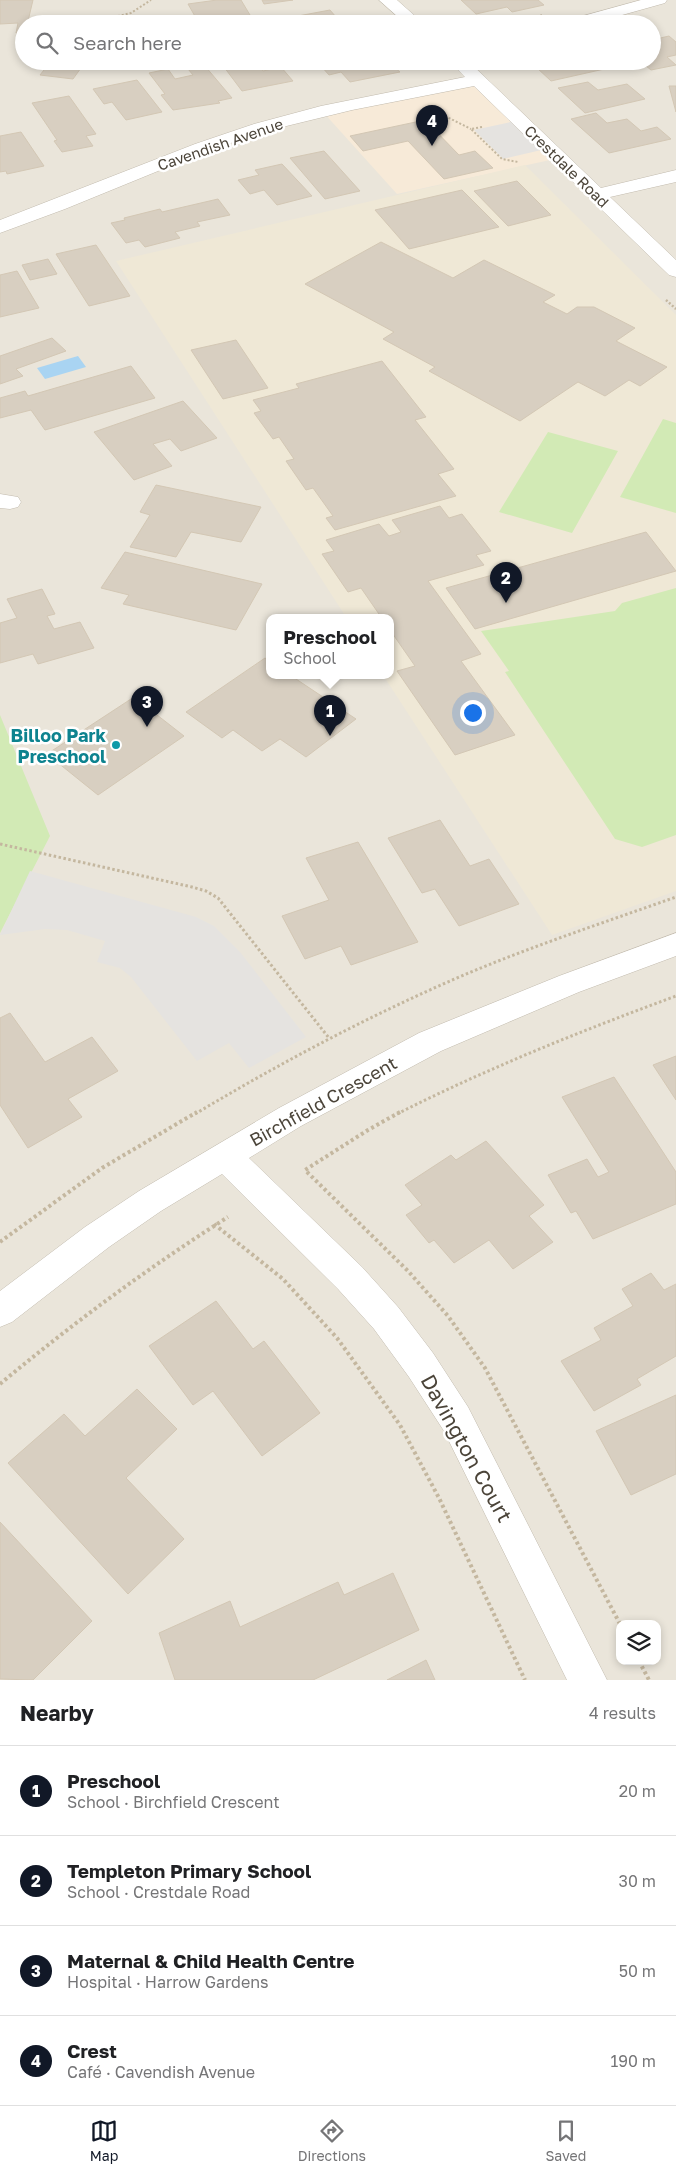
<!DOCTYPE html>
<html lang="en">
<head>
<meta charset="utf-8">
<style>
	body { margin:0; font-family:"Golos Text",sans-serif; background:#f2f2f2; color:#202124 }
	.controls { position:absolute; right:15px; bottom:15px; display:grid; overflow:hidden; border-radius:10px; box-shadow:0 2px 8px #0003 }
	.controls button { width:45px; height:45px; display:grid; place-items:center; padding:0; border:0; border-bottom:1px solid #e0e0e0; background:#fff; color:#202124; font:25px sans-serif }
	.you { position:absolute; left:472px; top:712px; width:18px; height:18px; margin:-12px; border:4px solid #fff; border-radius:50%; background:#1a73e8; box-shadow:0 0 0 8px #1a73e833 }
	.badge { display:grid; place-items:center; width:32px; height:32px; border-radius:50%; background:#111827; color:#fff; font-size:16px; font-weight:700 }
	.pin { position:absolute; translate:-50% -41px; filter:drop-shadow(0 1px 2px #0008) }
	.pin::after { content:''; position:absolute; top:26px; width:18px; height:15px; background:inherit; clip-path:polygon(0 0,100% 0,50% 100%) }
	.popup { position:absolute; left:266px; top:614px; width:128px; height:65px; box-sizing:border-box; display:grid; place-content:center; border-radius:10px; background:#fff; filter:drop-shadow(0 1px 4px #0005); font-size:16px; white-space:nowrap; color:#757577 }
	.popup b { font-size:19px; color:#202124 }
	.popup::after { content:''; position:absolute; left:50%; top:100%; margin-left:-10px; border:10px solid transparent; border-top-color:#fff }
	.list { margin:0; padding:0; list-style:none }
	h2 { display:flex; justify-content:space-between; align-items:center; height:65px; margin:0; padding:0 20px; font-size:21px }
	h2 small { font-size:16px; font-weight:400; color:#757577 }
	.list li { display:grid; grid-template-columns:32px 1fr auto; gap:15px; align-items:center; box-sizing:border-box; height:90px; padding:0 20px; border-top:1px solid #e0e0e0 }
	.list b { display:block; font-size:19px; white-space:nowrap }
	.list p { margin:0; font-size:16px; white-space:nowrap; color:#757577 }
	.list em { font-size:16px; font-style:normal; color:#757577 }
	.icon { flex:none; width:28px; height:28px; fill:none; stroke:currentColor; stroke-width:2; stroke-linecap:round; stroke-linejoin:round }
	.map { position:relative; flex:none; width:676px; height:1680px; overflow:hidden }
	.search { position:absolute; background:#fff; box-shadow:0 2px 8px #0003; left:15px; right:15px; top:15px; height:55px; display:flex; align-items:center; gap:12px; box-sizing:border-box; padding:0 18px; border-radius:28px; color:#757577; font-size:19px }
	.sheet { height:425px; background:#fff }
	nav { display:flex; justify-content:space-around; align-items:center; box-sizing:border-box; height:70px; border-top:1px solid #e0e0e0; background:#fff; font-size:14px; color:#757577 }
	nav a { display:grid; justify-items:center; gap:2px }
	nav .on { color:#111827 }
	.map>svg:first-child { display:block }
</style>
</head>
<body>
<div class="map">
<svg width="676" height="1680" viewBox="0 0 676 1680">
	<rect width="100%" height="100%" fill="#f6f3ec"/>
	<path fill="#eae5da" fill-rule="evenodd" d="M 0,0 L 676,0 L 676,1680 L 0,1680 ZM 24,24 L 652,24 L 652,61 L 24,61 ZM 270,617 L 390,617 L 390,675 L 270,675 ZM 620,1624 L 657,1624 L 657,1661 L 620,1661 Z"/>
	<path fill="#f7ead8" d="M 477,80 L 559,158 L 397,194 L 323,112 Z"/>
	<path fill="#efe8d6" d="M 525,165 L 676,315 L 676,891 L 552,935 L 383,675 L 390,675 L 390,617 L 346,617 L 116,261 Z"/>
	<path fill="#d2eab5" d="M 663,419 L 676,423 L 676,513 L 620,497 Z
		M 548,432 L 618,451 L 572,533 L 499,512 Z
		M 676,588 L 676,835 L 642,847 L 615,839 L 505,672 L 509,671 L 481,631 L 615,611 L 622,603 Z
		M 0,715 L 50,836 L 0,933 Z"/>
	<path fill="#e5e3e0" d="M 520,120 L 550,148 L 503,159 L 474,130 Z
		M 30,871 L 196,917 L 214,926 L 240,952 L 306,1037 L 249,1068 L 229,1043 L 197,1061 L 131,977 L 120,968 L 97,962 L 105,941 L 67,930 L 45,929 L 0,935 Z"/>
	<path fill="#a9d4f2" d="M 78,356 L 86,367 L 45,379 L 37,368 Z"/>
	<path fill="#d8cfc1" stroke="#d3c7b4" d="M 0,0 L 33,0 L 28,21 L 44,21 L 43,24 L 24,24 L 24,33 L 16,33 L 18,23 L 0,24 Z
		M 217,0 L 241,0 L 253,20 L 218,24 L 213,16 L 196,18 L 188,4 Z
		M 262,0 L 293,0 L 264,4 Z
		M 461,0 L 538,0 L 544,5 L 512,12 L 507,7 L 476,14 Z
		M 330,10 L 342,24 L 305,24 L 298,16 Z
		M 179,19 L 181,24 L 154,24 L 154,22 Z
		M 669,36 L 676,42 L 676,55 L 667,57 L 676,65 L 651,70 L 640,61 L 652,61 L 652,40 Z
		M 51,61 L 86,61 L 73,79 L 40,75 Z
		M 254,61 L 263,71 L 281,67 L 293,81 L 242,91 L 224,67 Z
		M 343,61 L 387,61 L 400,72 L 350,82 L 341,72 L 329,75 L 321,66 Z
		M 543,61 L 617,61 L 622,65 L 551,81 L 536,67 L 547,65 Z
		M 205,66 L 232,98 L 218,101 L 220,103 L 173,110 L 161,95 L 165,94 L 149,73 L 168,69 L 175,79 L 193,75 L 188,69 Z
		M 137,80 L 162,112 L 126,120 L 112,102 L 104,104 L 93,89 Z
		M 588,82 L 598,90 L 627,84 L 645,99 L 585,113 L 558,88 Z
		M 669,86 L 676,86 L 676,112 Z
		M 69,96 L 96,134 L 86,136 L 93,146 L 62,152 L 54,141 L 57,140 L 32,103 Z
		M 596,113 L 607,123 L 627,119 L 641,131 L 657,127 L 671,139 L 609,153 L 571,119 Z
		M 425,120 L 459,155 L 475,151 L 493,168 L 444,179 L 408,141 L 363,151 L 350,136 Z
		M 21,132 L 44,166 L 7,174 L 6,171 L 0,172 L 0,136 Z
		M 324,151 L 360,191 L 325,199 L 290,158 Z
		M 282,164 L 312,196 L 277,205 L 264,190 L 250,194 L 238,180 L 259,175 L 255,170 Z
		M 517,181 L 551,215 L 508,226 L 474,191 Z
		M 462,190 L 499,227 L 409,249 L 375,210 Z
		M 218,199 L 230,215 L 197,222 L 200,226 L 175,232 L 180,238 L 145,247 L 139,240 L 126,243 L 111,223 L 125,220 L 124,218 L 160,209 L 162,212 Z
		M 381,242 L 453,278 L 484,260 L 555,295 L 543,302 L 567,314 L 577,307 L 594,307 L 635,328 L 616,341 L 667,367 L 640,386 L 629,380 L 605,396 L 578,382 L 520,421 L 429,371 L 435,367 L 383,339 L 394,332 L 305,284 Z
		M 96,245 L 130,296 L 89,306 L 56,254 Z
		M 48,259 L 57,274 L 30,280 L 22,265 Z
		M 17,271 L 39,308 L 0,317 L 0,275 Z
		M 52,338 L 66,351 L 16,369 L 23,376 L 0,384 L 0,356 Z
		M 236,340 L 268,388 L 223,399 L 191,350 Z
		M 382,361 L 426,417 L 415,420 L 454,469 L 438,474 L 456,496 L 335,530 L 326,518 L 333,516 L 313,488 L 306,490 L 286,461 L 294,459 L 279,437 L 273,439 L 254,413 L 261,411 L 253,400 L 299,388 L 296,384 Z
		M 131,366 L 155,398 L 45,430 L 31,410 L 0,418 L 0,398 L 25,391 L 28,396 Z
		M 183,401 L 217,438 L 181,451 L 170,439 L 153,444 L 172,466 L 134,480 L 94,432 Z
		M 156,485 L 261,507 L 241,542 L 191,532 L 176,557 L 130,547 L 150,515 L 140,512 Z
		M 440,506 L 449,518 L 462,514 L 491,551 L 476,555 L 484,565 L 428,581 L 481,654 L 461,661 L 515,735 L 455,755 L 397,671 L 415,666 L 390,630 L 390,617 L 381,617 L 361,588 L 348,592 L 322,554 L 334,551 L 326,540 L 379,524 L 389,536 L 401,532 L 392,520 Z
		M 646,532 L 676,571 L 475,629 L 446,588 Z
		M 125,552 L 262,584 L 236,630 L 123,604 L 129,595 L 101,588 Z
		M 42,589 L 55,614 L 47,616 L 54,629 L 80,622 L 94,648 L 38,664 L 33,654 L 0,663 L 0,623 L 17,618 L 7,599 Z
		M 265,658 L 270,661 L 270,675 L 290,675 L 356,719 L 306,757 L 280,739 L 262,751 L 233,730 L 222,738 L 186,712 Z
		M 134,697 L 184,736 L 98,795 L 47,754 Z
		M 440,820 L 470,866 L 489,859 L 519,904 L 459,926 L 435,889 L 422,893 L 388,838 Z
		M 358,842 L 418,942 L 351,965 L 341,946 L 305,959 L 282,916 L 329,900 L 306,858 Z
		M 10,1013 L 45,1062 L 92,1037 L 118,1071 L 68,1099 L 82,1117 L 28,1148 L 0,1105 L 0,1018 Z
		M 676,1056 L 676,1100 L 653,1065 Z
		M 614,1077 L 676,1172 L 676,1204 L 593,1239 L 576,1211 L 571,1213 L 548,1175 L 587,1159 L 598,1177 L 609,1172 L 562,1097 Z
		M 486,1141 L 544,1205 L 529,1216 L 553,1242 L 513,1269 L 489,1240 L 454,1263 L 434,1240 L 429,1243 L 406,1215 L 422,1205 L 405,1185 L 451,1155 L 456,1160 Z
		M 651,1273 L 664,1290 L 676,1284 L 676,1356 L 637,1379 L 641,1385 L 594,1411 L 561,1361 L 601,1340 L 594,1328 L 633,1306 L 622,1289 Z
		M 216,1301 L 253,1349 L 264,1341 L 320,1413 L 262,1456 L 213,1391 L 193,1405 L 149,1346 Z
		M 137,1389 L 177,1429 L 126,1478 L 184,1539 L 128,1594 L 8,1463 L 64,1414 L 85,1436 Z
		M 676,1395 L 676,1474 L 631,1495 L 596,1431 Z
		M 0,1522 L 92,1621 L 33,1680 L 0,1679 Z
		M 393,1573 L 419,1630 L 313,1680 L 175,1680 L 159,1633 L 230,1601 L 240,1627 L 338,1582 L 344,1595 Z
		M 426,1660 L 435,1680 L 387,1680 Z"/>
	<g fill="none" stroke-linecap="round" stroke-linejoin="round">
		<g stroke="#c2bbae" stroke-width="1">
			<path id="minor" d="M 379,0 L 397,0 L 424,24 L 406,24 Z
				M 641,0 L 667,0 L 665,3 L 590,24 L 563,24 L 565,21 Z
				M 450,61 L 468,61 L 601,188 L 676,170 L 676,182 L 610,197 L 676,260 L 676,277 L 669,275 L 474,86 L 352,110 L 266,131 L 207,151 L 65,209 L 0,233 L 0,220 L 195,144 L 254,124 L 321,106 L 465,77 Z
				M 0,494 L 18,497 L 21,502 L 18,507 L 10,509 L 0,508 Z
				M 676,933 L 676,956 L 579,992 L 441,1051 L 301,1126 L 249,1158 L 362,1267 L 398,1307 L 433,1353 L 468,1407 L 607,1680 L 567,1680 L 444,1431 L 409,1377 L 374,1329 L 338,1289 L 222,1174 L 161,1211 L 109,1247 L 12,1322 L 0,1327 L 0,1291 L 85,1227 L 139,1191 L 279,1108 L 419,1033 L 559,976 Z"/>
		</g>
		<path stroke="#c4b79f" stroke-width="2" stroke-dasharray="2 2" stroke-linecap="butt" d="M 114,17 L 131,13 L 151,0
			M 501,24 L 543,15
			M 445,116 L 471,129
			M 482,127 L 471,129 L 502,159 L 518,162"/>
		<path stroke="#c4b79f" stroke-width="2.5" stroke-dasharray="2 2" stroke-linecap="butt" d="M 666,300 L 676,309"/>
		<path stroke="#c4b79f" stroke-width="3" stroke-dasharray="2.5 2.5" stroke-linecap="butt" d="M 0,844 L 192,887 L 206,891 L 218,898 L 329,1038
			M 195,1114 C 272,1068 350,1026 432,989 C 511,953 594,926 676,897
			M 397,1114 C 488,1068 581,1031 676,996"/>
		<path stroke="#c4b79f" stroke-width="4" stroke-dasharray="3 3" stroke-linecap="butt" d="M 400,1112 L 368,1130 L 305,1170 L 408,1271 L 448,1316 L 485,1368 L 620,1624
			M 214,1224 L 283,1279 L 337,1338 L 400,1425 L 439,1498 L 525,1680
			M 0,1242 L 102,1168 L 197,1112
			M 0,1384 C 73,1323 148,1268 228,1217
			M 639,1661 L 649,1680"/>
		<use href="#minor" fill="#fff" fill-rule="evenodd"/>
	</g>
	<circle fill="#0f9aa8" stroke="#fff" stroke-width="2" cx="116" cy="745" r="5"/>
	<g text-anchor="middle" dominant-baseline="central" stroke-width="5" stroke-linejoin="round" paint-order="stroke">
		<g font-size="15" fill="#4b4439" stroke="#fff">
			<text transform="translate(220 144) rotate(-19)">Cavendish Avenue</text>
			<text transform="translate(567 166) rotate(44)">Crestdale Road</text>
		</g>
		<g font-size="18" font-weight="bold" fill="#0d838f" stroke="#fff" text-anchor="end">
			<text x="106" y="735">Billoo Park<tspan x="106" dy="21">Preschool</tspan></text>
		</g>
		<g font-size="18" fill="#4b4439" stroke="#fff">
			<text transform="translate(323 1101) rotate(-29)">Birchfield Crescent</text>
		</g>
		<g font-size="21" fill="#4b4439" stroke="#fff">
			<text transform="translate(467 1448) rotate(61)">Davington Court</text>
		</g>
	</g>
</svg>
<div class="controls">
<button><svg class="icon" aria-label="layers" viewBox="0 0 24 24"><path d="M12 4l9 5-9 5-9-5zM3 14l9 5 9-5"/></svg></button>
</div>
<div class="you"></div>
<div class="pin badge" style="left:330px;top:736px">1</div>
<div class="popup"><b>Preschool</b>School</div>
<div class="pin badge" style="left:506px;top:603px">2</div>
<div class="pin badge" style="left:147px;top:727px">3</div>
<div class="pin badge" style="left:432px;top:146px">4</div>
<div class="search"><svg class="icon" aria-label="search" viewBox="0 0 24 24"><circle cx="10" cy="10" r="6"/><path d="M15 15l6 6"/></svg>Search here</div>
</div>
<section class="sheet">
<h2>Nearby<small>4 results</small></h2>
<ul class="list">
<li><span class="badge">1</span><div><b>Preschool</b><p>School · Birchfield Crescent</p></div><em>20 m</em></li>
<li><span class="badge">2</span><div><b>Templeton Primary School</b><p>School · Crestdale Road</p></div><em>30 m</em></li>
<li><span class="badge">3</span><div><b>Maternal &amp; Child Health Centre</b><p>Hospital · Harrow Gardens</p></div><em>50 m</em></li>
<li><span class="badge">4</span><div><b>Crest</b><p>Café · Cavendish Avenue</p></div><em>190 m</em></li>
</ul>
</section>
<nav>
<a class="on"><svg class="icon" aria-label="map" viewBox="0 0 24 24"><path d="M3 6l6-2 6 2 6-2v14l-6 2-6-2-6 2zM9 4v14M15 6v14"/></svg>Map</a>
<a><svg class="icon" aria-label="directions" viewBox="0 0 24 24"><path d="M12 3l9 9-9 9-9-9zM9 14v-3h6M13 9l2 2-2 2"/></svg>Directions</a>
<a><svg class="icon" aria-label="saved" viewBox="0 0 24 24"><path d="M7 4h10v16l-5-4-5 4z"/></svg>Saved</a>
</nav>
</body>
</html>
